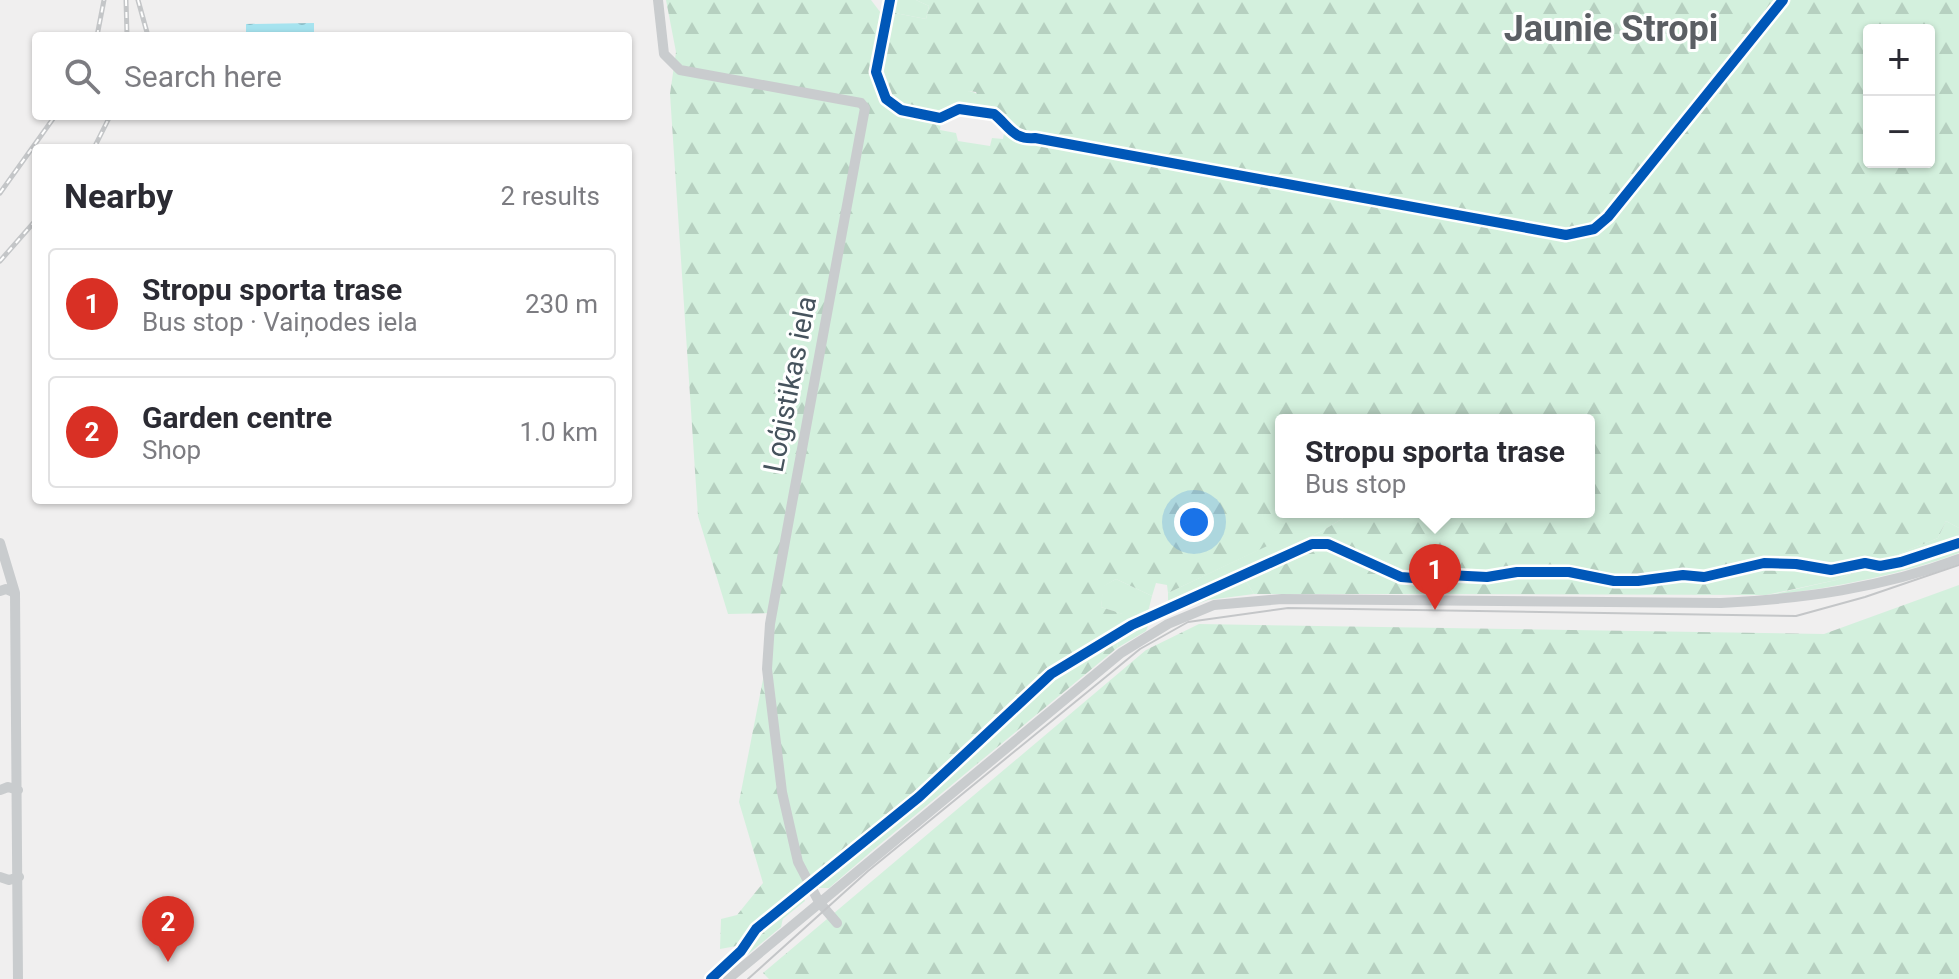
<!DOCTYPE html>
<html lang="en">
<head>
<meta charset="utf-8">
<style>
	body { margin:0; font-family:Roboto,sans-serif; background:#f2f2f3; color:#2b2b33 }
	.controls { position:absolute; right:24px; top:24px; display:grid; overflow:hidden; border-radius:8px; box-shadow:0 2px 6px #0004 }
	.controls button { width:72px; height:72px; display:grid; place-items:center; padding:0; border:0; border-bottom:2px solid #e1e1e2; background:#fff; color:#2b2b33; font:40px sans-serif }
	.you { position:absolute; left:1194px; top:522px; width:28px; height:28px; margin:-20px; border:6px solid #fff; border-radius:50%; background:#1a73e8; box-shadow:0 0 0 12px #1a73e833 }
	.badge { display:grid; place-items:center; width:52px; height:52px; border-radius:50%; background:#d93025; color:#fff; font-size:26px; font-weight:700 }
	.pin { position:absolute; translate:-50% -66px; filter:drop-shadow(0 2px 4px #0008) }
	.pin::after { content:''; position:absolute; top:42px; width:28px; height:24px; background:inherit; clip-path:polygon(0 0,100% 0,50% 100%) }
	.popup { position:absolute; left:1275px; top:414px; width:320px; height:104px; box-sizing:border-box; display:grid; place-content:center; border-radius:8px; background:#fff; filter:drop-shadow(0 2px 6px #0005); font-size:26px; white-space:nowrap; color:#7c7c81 }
	.popup b { font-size:30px; color:#2b2b33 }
	.popup::after { content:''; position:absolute; left:50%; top:100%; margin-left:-16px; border:16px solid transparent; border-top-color:#fff }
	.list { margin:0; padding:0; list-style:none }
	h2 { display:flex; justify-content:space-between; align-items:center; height:104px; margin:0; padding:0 32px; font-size:34px }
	h2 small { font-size:26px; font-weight:400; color:#7c7c81 }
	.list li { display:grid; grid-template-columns:52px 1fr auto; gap:24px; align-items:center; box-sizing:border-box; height:112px; margin:0 16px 16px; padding:0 16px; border:2px solid #e1e1e2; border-radius:8px }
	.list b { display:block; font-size:30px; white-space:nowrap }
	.list p { margin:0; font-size:26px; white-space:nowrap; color:#7c7c81 }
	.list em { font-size:26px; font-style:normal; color:#7c7c81 }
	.icon { flex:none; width:44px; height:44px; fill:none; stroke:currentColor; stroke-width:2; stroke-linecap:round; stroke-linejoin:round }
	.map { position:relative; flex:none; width:1959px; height:979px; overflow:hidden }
	.search { position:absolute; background:#fff; box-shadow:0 2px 6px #0004; left:32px; top:32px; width:600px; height:88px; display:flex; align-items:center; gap:20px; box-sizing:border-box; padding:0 28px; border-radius:8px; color:#7c7c81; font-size:30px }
	.panel { position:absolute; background:#fff; box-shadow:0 2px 6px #0004; left:32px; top:144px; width:600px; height:360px; border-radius:8px }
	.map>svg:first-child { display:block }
</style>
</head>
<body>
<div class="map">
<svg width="1959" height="979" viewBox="0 0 1959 979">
	<defs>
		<pattern id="forest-firs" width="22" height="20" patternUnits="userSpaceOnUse" patternTransform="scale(2)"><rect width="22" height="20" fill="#d3f0dd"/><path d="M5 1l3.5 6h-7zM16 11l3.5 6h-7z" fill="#b6d0c0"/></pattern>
		<pattern id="water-ripples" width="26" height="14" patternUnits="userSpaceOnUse" patternTransform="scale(2)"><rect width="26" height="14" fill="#a6e3ef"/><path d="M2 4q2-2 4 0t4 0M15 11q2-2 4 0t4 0" fill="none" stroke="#89bbc5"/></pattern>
	</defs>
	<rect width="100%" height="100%" fill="#f0efef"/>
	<path fill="#d3f0dd" d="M 892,0 L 916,0 L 929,6 L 926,19 L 890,12 Z
		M 969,91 C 984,94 998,109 1006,121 L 997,113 L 957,108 L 942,115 Z
		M 1337,512 L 1353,512 L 1322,531 L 1270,556 L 1242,575 L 1168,607 L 1168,593 Z
		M 1946,521 L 1959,528 L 1959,541 L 1898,561 L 1877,563 L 1938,538 Z
		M 1959,546 L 1959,553 C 1897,576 1832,588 1766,596 L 1836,580 L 1871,566 L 1883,567 L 1900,564 Z
		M 1447,577 L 1449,594 L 1415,594 L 1419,580 Z
		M 1244,578 L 1254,594 L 1208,600 L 1175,612 L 1170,610 Z
		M 1116,579 L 1152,596 L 1147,616 L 1120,630 L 1122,614 L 1101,607 L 1103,586 Z
		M 1151,618 L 1146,631 L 1117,648 L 1119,635 Z
		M 866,843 L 873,850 L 829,888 L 818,888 L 815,885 L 835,868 L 840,872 L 857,858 L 853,853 Z
		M 783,918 L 781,927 L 718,979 L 714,979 L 748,944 L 753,943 Z"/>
	<path fill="url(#forest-firs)" fill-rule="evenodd" d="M 666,0 L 871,0 L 887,21 L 890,12 L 926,19 L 929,6 L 916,0 L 1959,0 L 1959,528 L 1946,521 L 1938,538 L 1836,580 L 1766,595 L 1449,594 L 1446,574 L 1420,578 L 1415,594 L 1254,594 L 1242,575 L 1270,556 L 1322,531 L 1353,512 L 1589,512 L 1589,420 L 1281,420 L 1281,512 L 1337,513 L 1168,593 L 1167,585 L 1156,583 L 1152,596 L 1116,579 L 1104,586 L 1101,607 L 1123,614 L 1117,648 L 873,850 L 863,841 L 852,851 L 858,858 L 840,872 L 833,866 L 802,891 L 805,901 L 753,943 L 720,949 L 721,919 L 737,915 L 763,883 L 739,802 L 776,613 L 728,614 L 698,516 L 670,94 L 676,52 ZM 1869,30 L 1929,30 L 1929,162 L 1869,162 ZM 969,91 L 976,92 L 983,109 L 1000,111 L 1006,121 L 1003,139 L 992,138 L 990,146 L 958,141 L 956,133 L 940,130 L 942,113 L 953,106 L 964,103 Z
		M 1959,585 L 1959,979 L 769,979 L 763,973 L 1146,650 L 1199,624 L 1824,634 Z"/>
	<path fill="url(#water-ripples)" d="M 314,23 L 314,36 L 246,36 L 246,24 Z"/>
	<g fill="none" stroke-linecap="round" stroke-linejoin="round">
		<path stroke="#c9ccce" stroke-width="10" d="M 658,0 L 664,54 L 680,70 L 861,103 L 865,108 L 792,503 L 770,624 L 767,669 L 782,792 L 798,862 L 819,902 L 837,923
			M 0,543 L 15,593 L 18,979
			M 0,591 L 6,589 L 15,593
			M 0,790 L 8,787 L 18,790
			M 0,877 L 9,880 L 19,877
			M 728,979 L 1121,653 L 1168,624 L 1214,605 L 1282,599 L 1721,603 C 1802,599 1882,588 1959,559"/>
		<path stroke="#c4c6c8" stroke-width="2" d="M 748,979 L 868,871 L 1140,649 L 1188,622 L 1288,608 L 1796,616 L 1865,597 L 1959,565"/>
		<g stroke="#c4c6c8" stroke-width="5">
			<path id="rail" d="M 126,0 L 127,36
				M 138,0 L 148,36
				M 97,36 L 104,0
				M 94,148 L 110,116
				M 0,193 L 55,116
				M 0,261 L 36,220"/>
		</g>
		<use href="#rail" stroke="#fff" stroke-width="2" stroke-dasharray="6" stroke-linecap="butt"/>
		<g stroke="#fff" stroke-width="15">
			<path id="cycleway" d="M 890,0 L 876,72 L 886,99 L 901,110 L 940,118 L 959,109 L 994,114 C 1009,126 1013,140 1035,138 L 1566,235 L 1594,229 L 1608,217 L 1783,0
				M 711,979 L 741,951 L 756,929 L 919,797 L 1051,674 L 1132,625 L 1312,544 L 1328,544 L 1401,577 L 1426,579 L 1448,575 L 1487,577 L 1517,572 L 1569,572 L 1614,581 L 1638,581 L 1683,575 L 1704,577 L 1764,563 L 1796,564 L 1831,570 L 1865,563 L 1880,566 L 1901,562 L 1959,543"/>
		</g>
		<use href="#cycleway" stroke="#0057b8" stroke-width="10"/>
	</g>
	<g text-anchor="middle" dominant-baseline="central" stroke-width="6" stroke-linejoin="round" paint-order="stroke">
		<g font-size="28" fill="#46535d" stroke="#fff">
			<text transform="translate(790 384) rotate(-79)">Loģistikas iela</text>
		</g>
		<g font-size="36" font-weight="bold" fill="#5b5f64" stroke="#fff">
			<text x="1611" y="29">Jaunie Stropi</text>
		</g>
	</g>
</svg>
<div class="controls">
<button>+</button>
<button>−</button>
</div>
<div class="you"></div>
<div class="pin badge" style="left:1435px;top:610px">1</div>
<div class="popup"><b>Stropu sporta trase</b>Bus stop</div>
<div class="pin badge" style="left:168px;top:962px">2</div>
<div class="search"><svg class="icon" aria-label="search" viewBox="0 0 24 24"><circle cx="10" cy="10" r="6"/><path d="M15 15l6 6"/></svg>Search here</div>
<section class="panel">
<h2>Nearby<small>2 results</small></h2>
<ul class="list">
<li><span class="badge">1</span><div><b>Stropu sporta trase</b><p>Bus stop · Vaiņodes iela</p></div><em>230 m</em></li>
<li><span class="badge">2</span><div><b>Garden centre</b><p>Shop</p></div><em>1.0 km</em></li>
</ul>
</section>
</div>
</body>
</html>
